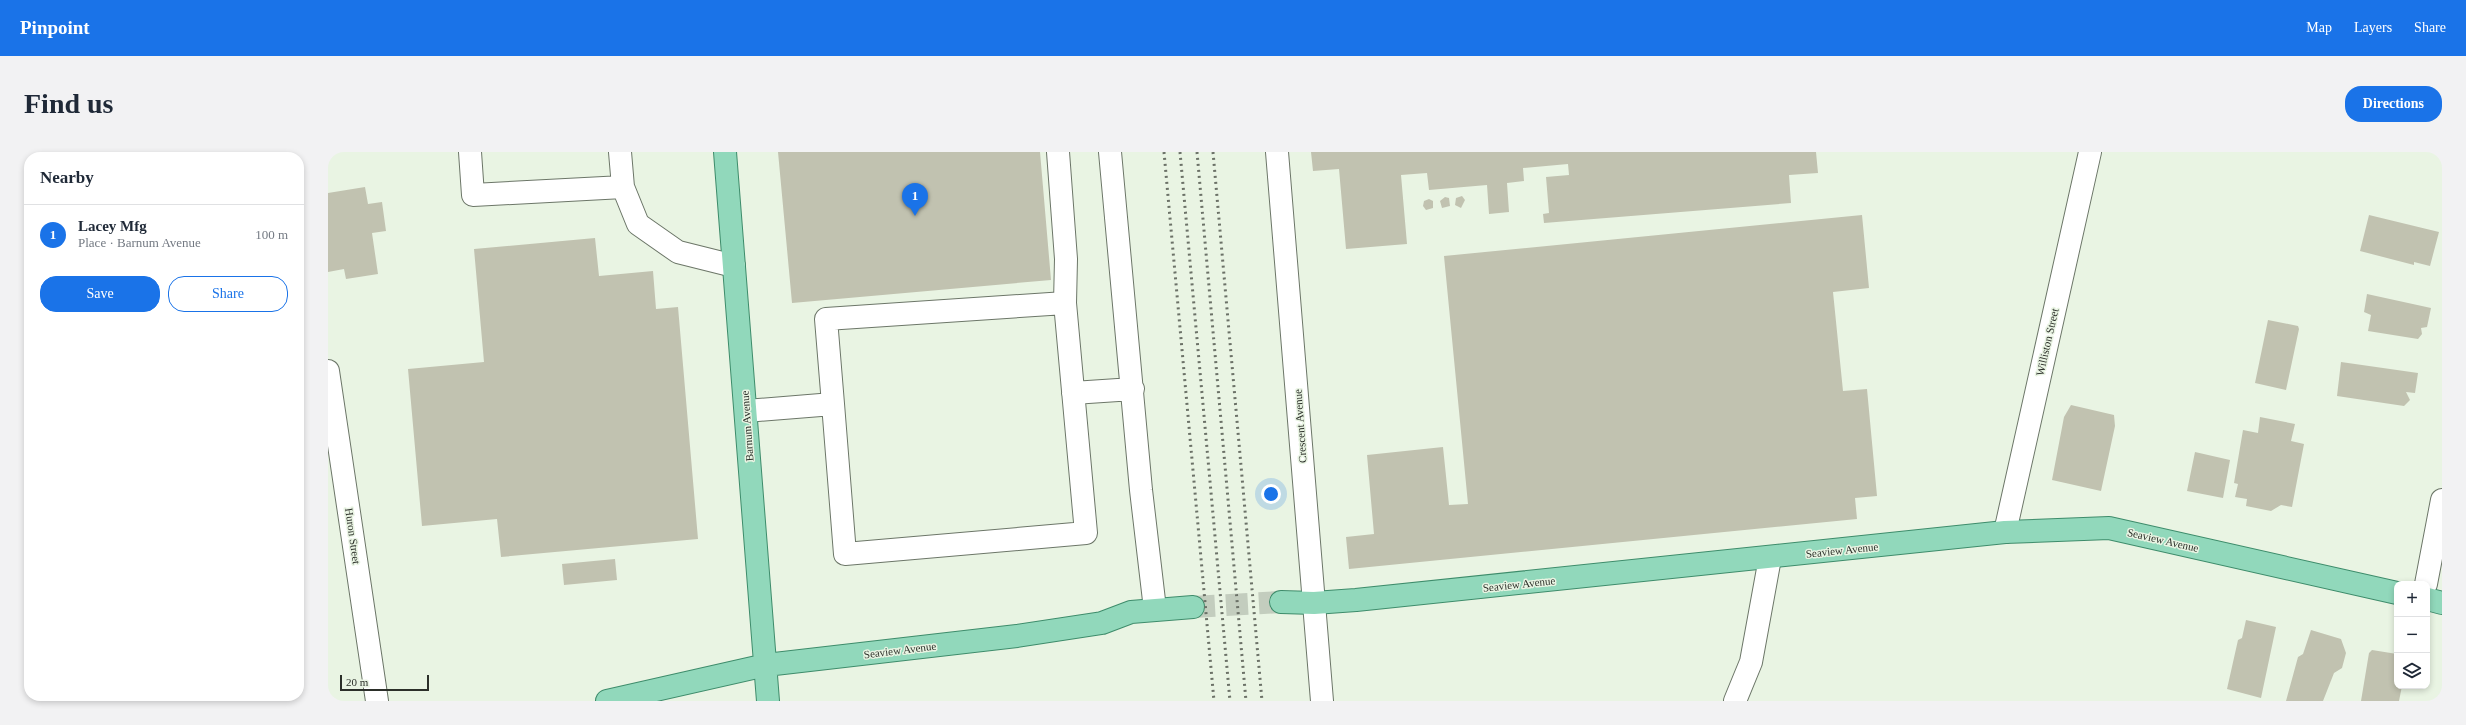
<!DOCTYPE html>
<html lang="en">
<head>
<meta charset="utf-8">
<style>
	body { margin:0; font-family:"Times New Roman",serif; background:#f2f2f3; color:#1f2937 }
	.controls { position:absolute; right:12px; bottom:12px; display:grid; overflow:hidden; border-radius:8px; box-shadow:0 2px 6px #0003 }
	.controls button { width:36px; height:36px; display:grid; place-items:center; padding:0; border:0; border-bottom:1px solid #e0e1e3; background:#fff; color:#1f2937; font:20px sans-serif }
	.scale { position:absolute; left:12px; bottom:10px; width:89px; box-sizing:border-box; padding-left:4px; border:2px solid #2b2f29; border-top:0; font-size:11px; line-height:14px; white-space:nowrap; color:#2b2f29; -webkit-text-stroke:3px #e9f4e3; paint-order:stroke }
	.you { position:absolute; left:943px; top:342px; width:14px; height:14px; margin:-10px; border:3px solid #fff; border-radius:50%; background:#1a73e8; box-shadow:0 0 0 6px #1a73e833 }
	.badge { display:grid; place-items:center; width:26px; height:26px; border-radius:50%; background:#1a73e8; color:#fff; font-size:13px; font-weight:700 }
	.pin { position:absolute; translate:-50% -33px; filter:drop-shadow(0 1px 2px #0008) }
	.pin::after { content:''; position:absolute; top:21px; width:14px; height:12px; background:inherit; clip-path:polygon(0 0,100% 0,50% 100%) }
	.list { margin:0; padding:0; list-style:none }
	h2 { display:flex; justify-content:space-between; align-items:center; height:52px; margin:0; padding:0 16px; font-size:17px }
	h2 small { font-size:13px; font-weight:400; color:#747a83 }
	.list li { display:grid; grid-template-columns:26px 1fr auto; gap:12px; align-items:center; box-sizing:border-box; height:60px; padding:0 16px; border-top:1px solid #e0e1e3 }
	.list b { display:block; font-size:15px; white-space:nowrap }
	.list p { margin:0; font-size:13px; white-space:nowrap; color:#747a83 }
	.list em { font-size:13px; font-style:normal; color:#747a83 }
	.actions { display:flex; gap:8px; padding:12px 16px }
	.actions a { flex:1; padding:9px 0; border:1px solid #1a73e8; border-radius:16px; text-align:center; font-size:14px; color:#1a73e8 }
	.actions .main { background:#1a73e8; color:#fff }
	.icon { flex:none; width:22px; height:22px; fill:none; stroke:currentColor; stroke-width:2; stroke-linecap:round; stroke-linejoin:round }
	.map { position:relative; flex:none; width:2114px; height:549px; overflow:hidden; border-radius:16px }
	header { display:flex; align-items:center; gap:24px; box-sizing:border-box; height:56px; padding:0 20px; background:#1a73e8; color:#fff }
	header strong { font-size:19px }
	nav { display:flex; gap:22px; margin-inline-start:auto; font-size:14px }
	.intro { display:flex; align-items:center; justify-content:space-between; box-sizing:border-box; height:96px; padding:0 24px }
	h1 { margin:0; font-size:28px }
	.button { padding:10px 18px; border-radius:16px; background:#1a73e8; color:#fff; font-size:14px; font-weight:700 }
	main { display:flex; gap:24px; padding:0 24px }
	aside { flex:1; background:#fff; border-radius:16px; box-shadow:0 2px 6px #0003 }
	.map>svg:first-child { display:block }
</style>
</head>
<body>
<header>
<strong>Pinpoint</strong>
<nav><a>Map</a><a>Layers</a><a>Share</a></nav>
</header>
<div class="intro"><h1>Find us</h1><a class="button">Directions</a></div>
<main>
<aside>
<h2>Nearby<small></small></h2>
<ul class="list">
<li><span class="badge">1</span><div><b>Lacey Mfg</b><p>Place · Barnum Avenue</p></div><em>100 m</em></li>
</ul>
<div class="actions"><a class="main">Save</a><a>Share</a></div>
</aside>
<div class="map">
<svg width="2114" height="549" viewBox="0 0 2114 549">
	<rect width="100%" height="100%" fill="#e9f4e3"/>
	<path fill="#c1c2b0" d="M 450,0 L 712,0 L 723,128 L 464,151 Z
		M 983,0 L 1488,0 L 1490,21 L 1461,23 L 1463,51 L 1216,71 L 1215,62 L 1221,61 L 1218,25 L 1241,23 L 1240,12 L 1195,16 L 1196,29 L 1179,31 L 1181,60 L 1161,62 L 1159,33 L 1101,38 L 1099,21 L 1073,23 L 1079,92 L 1018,97 L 1011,17 L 985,19 Z
		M 37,35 L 40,52 L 54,50 L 58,79 L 44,81 L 50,122 L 18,127 L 16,117 L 0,120 L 0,41 Z
		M 1134,44 L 1137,48 L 1133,56 L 1127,53 L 1128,46 Z
		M 1117,45 L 1121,46 L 1122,54 L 1114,56 L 1112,49 Z
		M 1101,47 L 1105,49 L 1105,56 L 1098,58 L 1095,54 L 1096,49 Z
		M 1534,63 L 1541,136 L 1505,140 L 1515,239 L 1539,237 L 1549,344 L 1527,346 L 1529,367 L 1021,417 L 1018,385 L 1046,382 L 1039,303 L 1115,295 L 1121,353 L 1140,352 L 1116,104 Z
		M 2041,63 L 2111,80 L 2102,114 L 2086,110 L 2086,113 L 2032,99 Z
		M 267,86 L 271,124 L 325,119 L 328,157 L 350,155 L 370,387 L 173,405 L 169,367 L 94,374 L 80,217 L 156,210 L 146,97 Z
		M 2039,142 L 2103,156 L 2099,175 L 2093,176 L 2094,182 L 2090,187 L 2040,179 L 2043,163 L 2036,160 Z
		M 1940,168 L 1970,174 L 1971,177 L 1958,238 L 1927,231 Z
		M 2013,210 L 2090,221 L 2087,241 L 2078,240 L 2082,248 L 2076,254 L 2009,244 Z
		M 1743,253 L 1786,263 L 1787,274 L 1773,339 L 1724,328 L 1736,265 Z
		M 1932,265 L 1967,272 L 1963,289 L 1976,292 L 1964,355 L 1953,353 L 1943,359 L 1918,354 L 1919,347 L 1907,345 L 1910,332 L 1906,331 L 1915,278 L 1930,281 Z
		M 1867,300 L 1902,308 L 1895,346 L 1859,339 Z
		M 287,407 L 289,428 L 236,433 L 234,412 Z
		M 1918,468 L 1948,475 L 1933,546 L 1899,537 L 1910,488 L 1914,486 Z
		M 1983,478 L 2013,487 L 2018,501 L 2014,516 L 2006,521 L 1995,549 L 1958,549 L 1970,505 L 1975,502 Z
		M 2044,498 L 2069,502 L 2069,534 L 2074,534 L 2071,549 L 2033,549 L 2041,501 Z"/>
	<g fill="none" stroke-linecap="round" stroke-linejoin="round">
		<path stroke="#c3cdbe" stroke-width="22" stroke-dasharray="22 11" stroke-linecap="butt" d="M 865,455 L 953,450"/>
		<g stroke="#6c7668" stroke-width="24">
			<path id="minor" d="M 142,0 L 145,43 L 295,35 L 310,72 L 350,100 L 406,114
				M 292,0 L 295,35
				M 730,0 L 738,107 L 737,151
				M 782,0 L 813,338 L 827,457
				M 949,0 L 994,549
				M 0,219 L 49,549
				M 745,241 L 805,237
				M 418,259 L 505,252 L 517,402 L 758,381 L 737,151 L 498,167 L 505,252
				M 1677,380 L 1762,0
				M 2098,432 L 2114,348
				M 1407,549 L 1423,510 L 1442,406"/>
		</g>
		<g stroke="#3e8c6b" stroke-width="24">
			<path id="major" d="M 397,0 L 440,549
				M 2099,447 L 2114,451
				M 953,450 L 986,451 L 1028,448 L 1677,380 L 1781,376 L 2069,441
				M 279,549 L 438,513 L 689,484 L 774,471 L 803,460 L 865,455"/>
		</g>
		<use href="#minor" stroke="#fff" stroke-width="22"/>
		<use href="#major" stroke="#91d8bb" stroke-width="22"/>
		<path stroke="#6b7167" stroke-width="3" stroke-dasharray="2 4" stroke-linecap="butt" d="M 836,0 L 886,549
			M 852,0 L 902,549
			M 869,0 L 918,549
			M 885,0 L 934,549"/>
	</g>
	<g text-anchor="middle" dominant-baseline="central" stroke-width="3" stroke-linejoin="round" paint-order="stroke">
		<g font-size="11" fill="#2b2f29" stroke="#e9f4e3">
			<text transform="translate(1719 190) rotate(-77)">Williston Street</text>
			<text transform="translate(419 274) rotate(-94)">Barnum Avenue</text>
			<text transform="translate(972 274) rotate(-94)">Crescent Avenue</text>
			<text transform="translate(25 384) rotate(82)">Huron Street</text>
			<text transform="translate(1835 388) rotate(13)">Seaview Avenue</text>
			<text transform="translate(1514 398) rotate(-6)">Seaview Avenue</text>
			<text transform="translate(1191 432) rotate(-6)">Seaview Avenue</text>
			<text transform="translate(572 498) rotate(-7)">Seaview Avenue</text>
		</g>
	</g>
</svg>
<div class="controls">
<button>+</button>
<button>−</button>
<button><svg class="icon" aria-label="layers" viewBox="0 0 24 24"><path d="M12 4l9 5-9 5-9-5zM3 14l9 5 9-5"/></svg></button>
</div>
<div class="scale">20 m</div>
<div class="you"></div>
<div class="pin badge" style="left:587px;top:64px">1</div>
</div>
</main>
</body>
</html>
